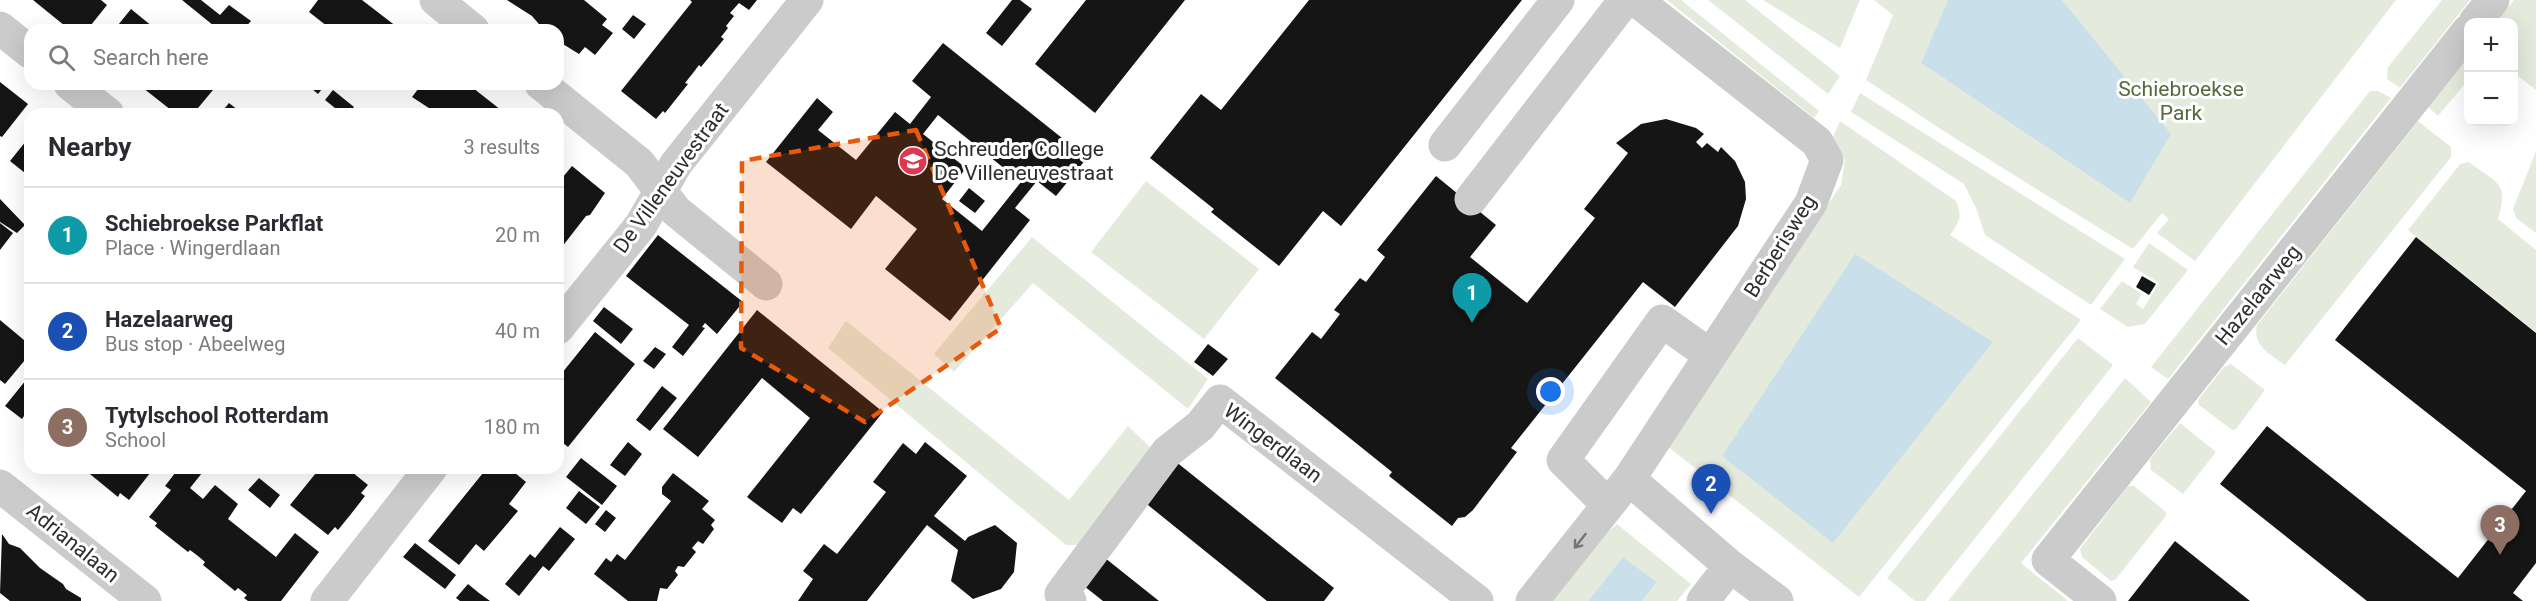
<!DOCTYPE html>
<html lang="en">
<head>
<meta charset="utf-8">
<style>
	body { margin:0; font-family:Roboto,sans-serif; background:#f7f7f7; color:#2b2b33 }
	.controls { position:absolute; right:18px; top:18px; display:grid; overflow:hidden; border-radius:12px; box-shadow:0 6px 24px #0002 }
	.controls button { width:54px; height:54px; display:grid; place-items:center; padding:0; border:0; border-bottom:2px solid #e1e1e2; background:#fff; color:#2b2b33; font:30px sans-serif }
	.you { position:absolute; left:1551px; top:392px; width:21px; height:21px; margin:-15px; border:4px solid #fff; border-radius:50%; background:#1a73e8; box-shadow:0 0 0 9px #1a73e833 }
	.badge { display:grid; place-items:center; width:39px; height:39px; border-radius:50%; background:#e0364f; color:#fff; font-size:20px; font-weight:700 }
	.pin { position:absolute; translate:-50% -50px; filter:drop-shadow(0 2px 3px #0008) }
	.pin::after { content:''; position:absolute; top:32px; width:21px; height:18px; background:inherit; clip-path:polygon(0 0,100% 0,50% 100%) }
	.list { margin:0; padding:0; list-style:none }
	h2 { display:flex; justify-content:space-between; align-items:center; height:78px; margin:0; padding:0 24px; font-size:26px }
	h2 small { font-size:20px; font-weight:400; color:#7c7c81 }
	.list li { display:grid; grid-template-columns:39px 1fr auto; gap:18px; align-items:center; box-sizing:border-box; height:96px; padding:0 24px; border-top:2px solid #e1e1e2 }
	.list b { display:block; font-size:22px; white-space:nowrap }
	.list p { margin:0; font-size:20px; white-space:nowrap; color:#7c7c81 }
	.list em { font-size:20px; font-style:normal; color:#7c7c81 }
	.icon { flex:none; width:33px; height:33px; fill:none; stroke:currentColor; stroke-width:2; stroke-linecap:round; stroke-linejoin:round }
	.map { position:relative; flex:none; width:2536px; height:601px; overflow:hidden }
	.search { position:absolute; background:#fff; box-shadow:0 6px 24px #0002; left:24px; top:24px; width:540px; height:66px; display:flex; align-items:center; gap:15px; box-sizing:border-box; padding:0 21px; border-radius:18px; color:#7c7c81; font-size:22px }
	.panel { position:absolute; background:#fff; box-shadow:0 6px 24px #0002; left:24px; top:108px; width:540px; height:366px; border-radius:18px }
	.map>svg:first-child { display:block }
</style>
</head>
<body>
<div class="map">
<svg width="2536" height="601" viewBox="0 0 2536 601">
	<rect width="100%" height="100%" fill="#fff"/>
	<path fill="#e5ebdc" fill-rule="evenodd" d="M 1667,0 L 1681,0 L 1819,111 L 1814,118 Z
		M 1708,0 L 1745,0 L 1840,76 L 1828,94 Z
		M 1763,0 L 1860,0 L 1840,48 Z
		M 1874,0 L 2396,0 L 2195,261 L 2157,233 L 2169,219 L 2162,213 L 2133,249 L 1953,137 L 1866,80 L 1893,15 ZM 1930,42 L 2135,194 L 2130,202 L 1921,63 Z
		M 2442,0 L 2470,0 L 2400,88 L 2387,79 L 2388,67 Z
		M 2514,0 L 2536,0 L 2536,90 L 2514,73 L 2514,22 L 2496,22 Z
		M 2468,57 L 2468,80 L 2438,116 L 2428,107 Z
		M 2370,91 L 2378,91 L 2391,98 L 2168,379 L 2151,367 Z
		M 1860,93 L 2125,259 L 2091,305 L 1985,235 L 1976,208 L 1964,184 L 1851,112 Z
		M 1840,121 L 1956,201 C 1963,216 1959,222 1950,235 L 2081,320 L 1859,597 L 1667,446 L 1841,185 L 1845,160 L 1833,137 Z
		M 2418,121 L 2451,147 L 2451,157 L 2285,365 C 2271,355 2252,346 2257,325 Z
		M 2536,151 L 2536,233 L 2516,218 L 2513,209 Z
		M 2469,162 C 2497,184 2509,181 2498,219 L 2536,250 L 2536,332 L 2408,230 L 2460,164 Z
		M 1146,181 L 1259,269 L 1204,339 L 1091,252 Z
		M 1032,237 L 1208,379 L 1188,409 L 1033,283 L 954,372 L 934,354 Z
		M 2149,243 L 2188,270 L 2145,324 L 2128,327 L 2100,309 L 2122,281 L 2142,294 L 2136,304 L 2143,309 L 2159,283 L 2133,267 Z
		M 846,321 L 1069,500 L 1128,426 L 1154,451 L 1079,545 L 1066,545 L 828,348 Z
		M 2078,338 L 2113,365 L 1925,601 L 1915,601 L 1887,578 Z
		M 2231,364 L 2265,390 L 2236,429 L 2232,430 L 2199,405 L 2198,400 L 2224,367 Z
		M 2125,378 L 2151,402 L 2021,563 L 2068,601 L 1948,601 Z
		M 2180,423 L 2216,452 L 2183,494 L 2151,470 L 2150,459 Z
		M 2128,486 L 2134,486 L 2165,511 L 2166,516 L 2115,580 L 2111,581 L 2082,557 L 2080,549 Z
		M 1617,524 L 1691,584 L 1677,601 L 1642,601 L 1657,582 L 1623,557 L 1588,601 L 1546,601 L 1586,551 Z"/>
	<path fill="#c9e0eb" d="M 1948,0 L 2062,0 L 2171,134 L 2130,203 L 1921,63 Z
		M 1855,254 L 1993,342 L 1833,543 L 1722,456 Z
		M 1623,557 L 1657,582 L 1642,601 L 1588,601 Z"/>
	<path fill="#151515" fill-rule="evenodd" d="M 33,0 L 101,0 L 107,5 L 87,30 L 70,30 Z
		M 182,0 L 201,0 L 220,15 L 229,5 L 251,21 L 243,30 L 219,30 Z
		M 318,0 L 362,0 L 401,30 L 332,30 L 309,12 Z
		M 507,0 L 584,0 L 607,19 L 602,25 L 613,33 L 595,55 L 585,47 L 579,54 L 558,41 L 558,30 L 544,30 L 532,16 Z
		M 690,0 L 757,0 L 749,10 L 739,3 L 730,13 L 734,16 L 726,26 L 728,28 L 721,37 L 724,39 L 701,67 L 699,65 L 693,73 L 685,83 L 688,84 L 665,113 L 663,111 L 656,119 L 621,91 L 692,2 Z
		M 1012,0 L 1020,0 L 1032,9 L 1002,46 L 986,33 Z
		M 1086,0 L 1185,0 L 1095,113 L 1035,64 Z
		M 1309,0 L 1522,0 L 1341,226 L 1323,211 L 1279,266 L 1211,212 L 1214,209 L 1150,158 L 1201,94 L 1221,110 Z
		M 131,9 L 153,27 L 151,30 L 114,30 Z
		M 633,15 L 646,24 L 634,39 L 622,29 Z
		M 943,43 L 1087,158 L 1056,196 L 1037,181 L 1015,208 L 1030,220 L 950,321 L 885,269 L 917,229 L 876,196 L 851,229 L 766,162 L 817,98 L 833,112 L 818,130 L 856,160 L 895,112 L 910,124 L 931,97 L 912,81 ZM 938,115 L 1021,182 L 982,231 L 942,199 L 966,168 L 923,134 Z
		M 0,82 L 28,104 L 2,137 L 0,136 Z
		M 138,84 L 206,84 L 213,90 L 193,114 L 176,114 Z
		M 306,84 L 326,84 L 318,94 Z
		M 422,84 L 468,84 L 506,114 L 438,114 L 412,97 Z
		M 333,90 L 354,107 L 348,114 L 330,114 L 335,108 L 325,100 Z
		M 229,103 L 243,114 L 220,114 Z
		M 1666,119 L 1696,128 L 1704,134 L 1696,142 L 1702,148 L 1707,143 L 1718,152 L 1721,147 L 1735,161 L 1745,182 L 1746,199 L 1738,226 L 1675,307 L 1643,282 L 1511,448 L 1517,452 L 1473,510 L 1465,517 L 1458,518 L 1452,526 L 1389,476 L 1392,472 L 1275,378 L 1312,332 L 1321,339 L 1340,314 L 1334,310 L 1360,278 L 1366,282 L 1385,257 L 1377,250 L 1436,176 L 1496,225 L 1470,257 L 1527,303 L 1595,218 L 1584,209 L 1628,153 L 1616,143 L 1641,124 Z
		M 30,136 L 30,177 L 10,161 Z
		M 572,166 L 605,193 L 590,215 L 586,216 L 558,252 L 558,183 Z
		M 969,188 L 985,201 L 975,213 L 959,201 Z
		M 0,199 L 25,225 L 17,233 L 0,222 Z
		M 0,223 L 13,233 L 0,250 Z
		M 658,235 L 743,302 L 717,334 L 705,323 L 702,327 L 705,328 L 683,356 L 672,347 L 689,325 L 626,276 Z
		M 2416,237 L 2536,333 L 2536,563 L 2513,593 L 2523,601 L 2367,601 L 2220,484 L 2267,426 L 2458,578 L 2526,491 L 2335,340 Z
		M 2142,276 L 2156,284 L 2149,295 L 2136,287 Z
		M 604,307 L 633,329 L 621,344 L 593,321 Z
		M 757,310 L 883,412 L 801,514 L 793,508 L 782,523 L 747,497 L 810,418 L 762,378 L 698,457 L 663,429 Z
		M 0,320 L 30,345 L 30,354 L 5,384 L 0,380 Z
		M 595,332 L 635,364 L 568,447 L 558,439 L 558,378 Z
		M 1208,344 L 1228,359 L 1213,376 L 1194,362 Z
		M 655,347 L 666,354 L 654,369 L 643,361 Z
		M 30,375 L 30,421 L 24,416 L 22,419 L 5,406 Z
		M 662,386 L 677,398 L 650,431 L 636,420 Z
		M 628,442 L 642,454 L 625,476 L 610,465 Z
		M 925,442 L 967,476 L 934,516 L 965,541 L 968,537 L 995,525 L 1017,543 L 1014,572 L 1001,589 L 973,599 L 951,581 L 958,550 L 927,525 L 867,601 L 798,601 L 813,579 L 803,571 L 824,544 L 837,554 L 886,492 L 873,482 L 903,443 L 916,454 Z
		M 581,458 L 617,486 L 602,505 L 566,477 Z
		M 1175,461 L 1334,588 L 1324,601 L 1267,601 L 1143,501 Z
		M 87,468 L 154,468 L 129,500 L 120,493 L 118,497 L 85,470 Z
		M 179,468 L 206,468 L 190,488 L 203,499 L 215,485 L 238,504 L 228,519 L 276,557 L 295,533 L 319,552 L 281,601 L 248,601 L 244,598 L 247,595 L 238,588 L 235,591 L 203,565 L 205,562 L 198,556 L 190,550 L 188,552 L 155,526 L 157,523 L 149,517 L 171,490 L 165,486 Z
		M 320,468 L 347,468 L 368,485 L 361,493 L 365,496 L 351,514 L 338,530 L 335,527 L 328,535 L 290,505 Z
		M 487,468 L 509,468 L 526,482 L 509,504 L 518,511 L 484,551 L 476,544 L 459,565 L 428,541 Z
		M 673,473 L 709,501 L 702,509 L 715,520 L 711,525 L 714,529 L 703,544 L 698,541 L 692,548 L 696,552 L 684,567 L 678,566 L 675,571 L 678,575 L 667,589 L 660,588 L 657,601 L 628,601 L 594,574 L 606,558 L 611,562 L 617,554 L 625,560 L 671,501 L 662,494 L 662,487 Z
		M 259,478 L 280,495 L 270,508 L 248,490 Z
		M 579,491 L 600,507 L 586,524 L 566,508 Z
		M 606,510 L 616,518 L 605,532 L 595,524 Z
		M 560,527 L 575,539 L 549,571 L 543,566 L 519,596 L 505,584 L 530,554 L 535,558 Z
		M 2,534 L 9,544 L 20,548 L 40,568 L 63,584 L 66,589 L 81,598 L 81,601 L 10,601 L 0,593 Z
		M 2175,541 L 2250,601 L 2128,601 Z
		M 415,543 L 456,575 L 445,589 L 403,557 Z
		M 1100,554 L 1159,601 L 1103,601 L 1079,582 Z
		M 468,584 L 479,593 L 490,601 L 460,601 L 456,598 Z"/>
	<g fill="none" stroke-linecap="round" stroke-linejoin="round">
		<path stroke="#cbcbcb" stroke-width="33" d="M 436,0 L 473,30
			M 2475,22 L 2493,0
			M 0,28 L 30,52
			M 70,84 L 108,114
			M 541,84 L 639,163 L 676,211 L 766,284
			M 1445,145 L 1558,0
			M 1471,199 L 1625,0
			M 558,328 L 641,225 L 676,164 L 807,0
			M 1629,479 L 1730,566 L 1777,601
			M 0,486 L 145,601
			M 1608,505 L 1563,460 L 1662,321 L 1710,355
			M 327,601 L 431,468
			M 1070,601 L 1061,594 L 1167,452 L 1200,426 L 1220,401 L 1477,601
			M 1532,601 L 1629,479 L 1811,203 L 1827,160 L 1817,142 L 1636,0
			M 1703,601 L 1730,566
			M 2100,601 L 2048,560 L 2468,31"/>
	</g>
	<defs><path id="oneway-shaft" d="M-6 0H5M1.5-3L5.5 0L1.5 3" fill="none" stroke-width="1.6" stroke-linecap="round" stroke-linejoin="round" transform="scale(1.5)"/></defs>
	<use stroke="#757575" href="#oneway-shaft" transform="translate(1580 541) rotate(128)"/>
	<path fill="#e8590c" fill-opacity="0.2" stroke="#e8590c" stroke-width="4.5" stroke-dasharray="12 8" stroke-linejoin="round" d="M 916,130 L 1001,328 L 865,422 L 741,348 L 742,161 Z"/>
	<defs>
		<g id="school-disc" transform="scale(1.5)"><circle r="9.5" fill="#e0364f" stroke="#fff"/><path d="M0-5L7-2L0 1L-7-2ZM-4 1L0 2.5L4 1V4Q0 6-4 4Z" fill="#fff"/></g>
	</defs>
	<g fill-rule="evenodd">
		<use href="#school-disc" x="913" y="161"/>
	</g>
	<g text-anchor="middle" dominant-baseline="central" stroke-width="6" stroke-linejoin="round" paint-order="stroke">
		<g font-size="21" fill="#55693d" stroke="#fff">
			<text x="2181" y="89">Schiebroekse<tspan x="2181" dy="24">Park</tspan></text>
		</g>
		<g font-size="21" fill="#2e2e2e" stroke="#fff" text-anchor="start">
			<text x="934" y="149">Schreuder College<tspan x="934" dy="24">De Villeneuvestraat</tspan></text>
		</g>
		<g font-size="21" fill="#2e2e2e" stroke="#fff">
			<text transform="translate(671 178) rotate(-54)">De Villeneuvestraat</text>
			<text transform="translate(1780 246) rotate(-58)">Berberisweg</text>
			<text transform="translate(2258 295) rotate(-51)">Hazelaarweg</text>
			<text transform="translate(1273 443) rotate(37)">Wingerdlaan</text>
			<text transform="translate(73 543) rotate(39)">Adrianalaan</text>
		</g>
	</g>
</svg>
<div class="controls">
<button>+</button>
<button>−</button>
</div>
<div class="you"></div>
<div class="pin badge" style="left:1472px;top:323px;background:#0f9aa8">1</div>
<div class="pin badge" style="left:1711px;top:514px;background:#1a4fb4">2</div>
<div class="pin badge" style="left:2500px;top:555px;background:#8d6e63">3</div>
<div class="search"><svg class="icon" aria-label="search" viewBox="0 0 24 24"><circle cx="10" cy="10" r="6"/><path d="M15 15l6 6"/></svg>Search here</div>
<section class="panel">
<h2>Nearby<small>3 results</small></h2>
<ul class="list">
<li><span class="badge" style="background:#0f9aa8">1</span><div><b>Schiebroekse Parkflat</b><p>Place · Wingerdlaan</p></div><em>20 m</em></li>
<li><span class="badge" style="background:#1a4fb4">2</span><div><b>Hazelaarweg</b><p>Bus stop · Abeelweg</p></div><em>40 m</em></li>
<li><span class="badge" style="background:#8d6e63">3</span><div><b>Tytylschool Rotterdam</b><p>School</p></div><em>180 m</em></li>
</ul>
</section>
</div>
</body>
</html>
